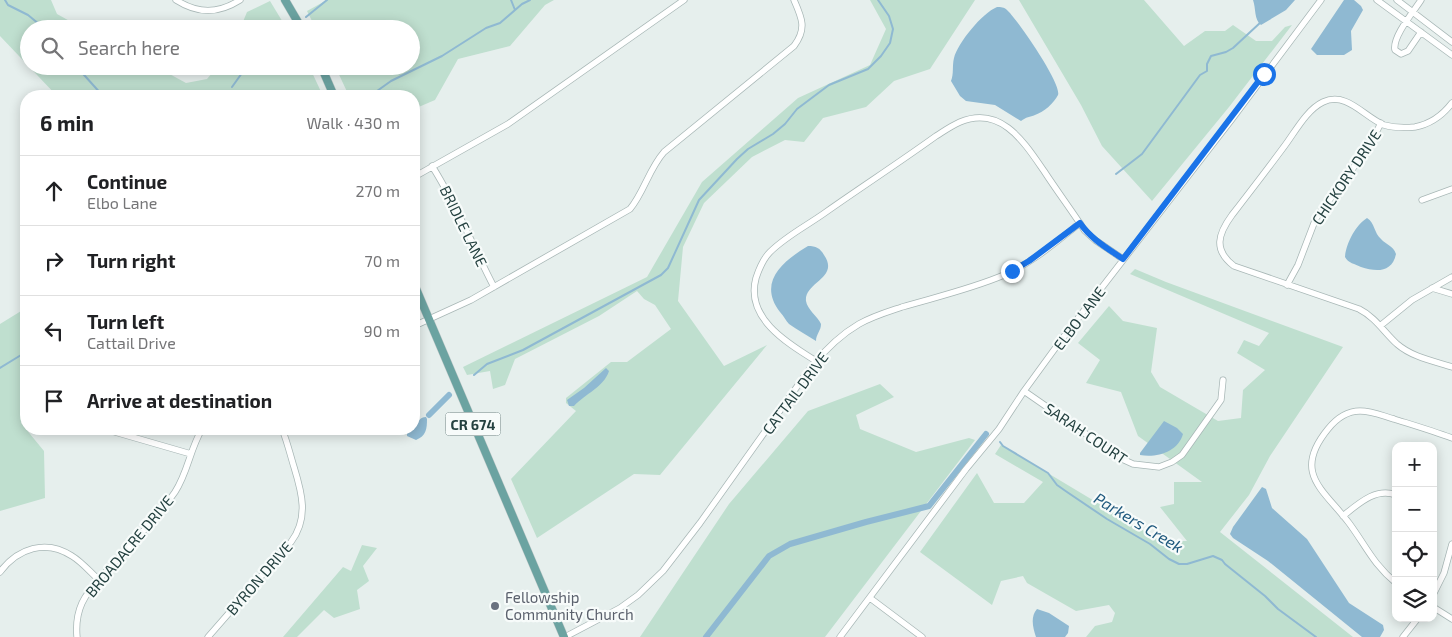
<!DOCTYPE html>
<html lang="en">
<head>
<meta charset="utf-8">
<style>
	body { margin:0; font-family:"Exo 2",sans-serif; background:#f2f2f2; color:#202124 }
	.controls { position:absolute; right:15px; bottom:15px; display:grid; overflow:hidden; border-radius:10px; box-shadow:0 2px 12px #0003 }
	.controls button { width:45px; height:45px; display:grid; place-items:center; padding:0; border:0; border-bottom:1px solid #e0e0e0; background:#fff; color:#202124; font:25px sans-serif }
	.stop { position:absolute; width:15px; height:15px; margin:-11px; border:4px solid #1a73e8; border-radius:50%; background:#fff }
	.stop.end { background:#1a73e8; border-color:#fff; box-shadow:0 1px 5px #0008 }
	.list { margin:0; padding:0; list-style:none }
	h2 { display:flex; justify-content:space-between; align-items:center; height:65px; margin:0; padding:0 20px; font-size:21px }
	h2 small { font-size:16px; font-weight:400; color:#757577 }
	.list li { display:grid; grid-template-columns:32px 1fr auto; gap:15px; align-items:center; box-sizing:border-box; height:70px; padding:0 20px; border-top:1px solid #e0e0e0 }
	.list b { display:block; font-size:19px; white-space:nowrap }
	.list p { margin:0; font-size:16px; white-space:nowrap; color:#757577 }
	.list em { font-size:16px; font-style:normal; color:#757577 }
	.icon { flex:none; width:28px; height:28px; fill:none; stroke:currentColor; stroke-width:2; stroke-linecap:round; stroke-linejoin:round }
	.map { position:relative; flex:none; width:1452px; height:637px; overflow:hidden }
	.search { position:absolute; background:#fff; box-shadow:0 2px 12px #0003; left:20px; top:20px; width:400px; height:55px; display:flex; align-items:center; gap:12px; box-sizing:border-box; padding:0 18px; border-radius:28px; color:#757577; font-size:19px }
	.panel { position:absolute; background:#fff; box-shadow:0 2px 12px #0003; left:20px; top:90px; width:400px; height:345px; border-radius:20px }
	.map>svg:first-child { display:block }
</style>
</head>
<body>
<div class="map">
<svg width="1452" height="637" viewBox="0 0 1452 637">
	<rect width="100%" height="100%" fill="#e6efed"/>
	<path fill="#bfdfcf" d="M 0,0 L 51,0 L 57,14 L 84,29 L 29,29 L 29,66 L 155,66 L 186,83 L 207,79 L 218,66 L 309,66 L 323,96 L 57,96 L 0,36 Z
		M 327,0 L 554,0 L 545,5 L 510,46 L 458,59 L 435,100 L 414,109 L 414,96 L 349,96 L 335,66 L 411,66 L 411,29 L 316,29 L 307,11 Z
		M 870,0 L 975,0 L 930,69 L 894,81 L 866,107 L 823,118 L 804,142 L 785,140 L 752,157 L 704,203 L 683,247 L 678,301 L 724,366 L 767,345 L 660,475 L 634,474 L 537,538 L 511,479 L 576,411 L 566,403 L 566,398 L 611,362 L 627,362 L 671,329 L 655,305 L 644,299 L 637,291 L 599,316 L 515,359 L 505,385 L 493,389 L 490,371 L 467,375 L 463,367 L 647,277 L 702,182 L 798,98 L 870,65 L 886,29 Z
		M 1019,0 L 1144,0 L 1184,46 L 1205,31 L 1225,31 L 1233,25 L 1256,41 L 1272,41 L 1285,27 L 1292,25 L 1229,107 L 1152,201 L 1102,146 L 1081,105 Z
		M 270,1 L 287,29 L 240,29 L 247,12 Z
		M 1135,269 L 1166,282 L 1343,347 L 1270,456 L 1249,495 L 1220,532 L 1353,637 L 1086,637 L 1095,626 L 1112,622 L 1115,613 L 1109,605 L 1076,611 L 1027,583 L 1023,576 L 1001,581 L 992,605 L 920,552 L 977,473 L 994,503 L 1024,503 L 1043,482 L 995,454 L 1001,445 L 1161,541 L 1187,541 L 1160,507 L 1174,504 L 1174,482 L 1202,482 L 1138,436 L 1121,392 L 1086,383 L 1100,360 L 1078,343 L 1109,306 L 1123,321 L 1157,328 L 1151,372 L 1160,387 L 1218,421 L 1241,418 L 1243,390 L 1265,370 L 1237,353 L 1244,340 L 1259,346 L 1269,333 L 1130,274 Z
		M 26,308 L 26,414 L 21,423 L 44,451 L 45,498 L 0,511 L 0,324 Z
		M 880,384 L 894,397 L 856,415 L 860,429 L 916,452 L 969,438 L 975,440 L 825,637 L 640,637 L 729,504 L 808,411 Z
		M 362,545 L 377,548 L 363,566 L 369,581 L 357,590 L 360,609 L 334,618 L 324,610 L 297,637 L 283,637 L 343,567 L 351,571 Z"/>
	<path fill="#8fb9d2" d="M 1253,0 L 1295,0 L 1286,10 L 1261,25 C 1254,20 1256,8 1253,0 Z
		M 1344,0 L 1354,0 L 1361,6 L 1363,10 L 1351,31 L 1352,50 L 1344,55 L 1317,55 L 1311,49 Z
		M 997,7 C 1001,7 1004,7 1007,10 C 1017,19 1062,84 1058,95 C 1054,103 1044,112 1035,115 C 1030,117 1026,117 1021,121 L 995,105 L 966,101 L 960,96 L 951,81 C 954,74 952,66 954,58 C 958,43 982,13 997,7 Z
		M 1367,218 C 1375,223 1374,233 1381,239 C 1386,245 1393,245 1396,254 C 1392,273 1376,272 1361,267 C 1355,264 1348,263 1345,257 C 1346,243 1356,225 1367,218 Z
		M 808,246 C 816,246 820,248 824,255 C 840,278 804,282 806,301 C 807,309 818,317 821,324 C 821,331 816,334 816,341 C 807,335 797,330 789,324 C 786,321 784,316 780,312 C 757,282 783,261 808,246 Z
		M 606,368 L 609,371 C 604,387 585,394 574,406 L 569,406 L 567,400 L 584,388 Z
		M 426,417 L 427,419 C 427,429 426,436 416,440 L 407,436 L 407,432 L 410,429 L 414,429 L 414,425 C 418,422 420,417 426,417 Z
		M 1164,421 L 1177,428 L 1183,434 C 1178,452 1157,458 1140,455 L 1140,453 Z
		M 1262,487 L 1266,489 L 1272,508 L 1307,539 L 1349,603 L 1383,625 L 1384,630 L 1380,637 L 1362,637 L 1268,561 L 1233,538 L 1230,534 L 1233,527 Z
		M 1037,609 L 1049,613 L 1069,626 L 1068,633 L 1065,637 L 1036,637 C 1033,628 1030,617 1037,609 Z"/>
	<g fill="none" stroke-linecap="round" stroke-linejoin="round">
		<path stroke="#8fb9d2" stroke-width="2" d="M 5,0 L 8,5 L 28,15 L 45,29
			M 511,0 L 515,10
			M 306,17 L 327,0
			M 288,29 L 290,27
			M 76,66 L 103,96
			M 232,87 L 247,66
			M 370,96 L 391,81 L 442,56 L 486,28 L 500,23 L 522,4 L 530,0
			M 1116,174 L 1142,154 L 1200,75 L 1207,71 L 1207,64 L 1211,56 L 1226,52 L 1233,48 L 1261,22
			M 0,368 L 26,352
			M 474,375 L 487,364 L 523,350 L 661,275 L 668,268 L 699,200 L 737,159 L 748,149 L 773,134 L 785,124 L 797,109 L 829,85 L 868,69 L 881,56 L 890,43 L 893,29 L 889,16 L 878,0
			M 1000,442 L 1003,446 L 1048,473 L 1057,485 L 1067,492 L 1107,519 L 1150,544 L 1169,559 L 1179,564 L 1187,564 L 1213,556 L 1222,560 L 1225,564 L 1265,596 L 1278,609 L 1316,637"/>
		<path stroke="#8fb9d2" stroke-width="6" d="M 429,415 L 449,395
			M 706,637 L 769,556 L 790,544 L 866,522 L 929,506 L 986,434"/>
		<g stroke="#a8b7b6" stroke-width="7">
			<path id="minor" d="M 176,0 C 198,14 218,14 240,0
				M 1377,0 L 1452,55
				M 1397,0 L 1452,42
				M 1421,0 C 1414,11 1392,37 1395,50 L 1401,54 L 1408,51 L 1421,32
				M 1452,103 C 1442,116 1431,124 1415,127 C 1405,128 1394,128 1384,125 C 1364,117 1347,91 1323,102 C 1306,110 1294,134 1283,148 C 1266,171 1249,193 1232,215 C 1218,234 1213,250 1234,266 L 1359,309 C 1375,317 1384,332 1397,344 C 1412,357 1433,361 1452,367
				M 432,166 C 457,205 473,247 494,287
				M 414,177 L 508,124 L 684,0
				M 1422,200 L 1452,189
				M 1287,285 L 1298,265 L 1316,218 L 1368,148 L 1381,123
				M 1432,288 L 1452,294
				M 414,326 L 471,300 L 630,209 C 644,192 649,169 664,152 L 794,46 C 807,29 802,18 794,0
				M 1380,326 L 1412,300 L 1452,277
				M 816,361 C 787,343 745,318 756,278 C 759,269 763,259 770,252 C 786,236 808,225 826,212 C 863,186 900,162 936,136 C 944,131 951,126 960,122 C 1001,105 1024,142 1044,171 C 1057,191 1072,211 1085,231 L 1095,240 L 1123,259
				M 1024,391 L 1122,459 L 1133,464 L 1159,467 L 1172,462 L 1182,455 L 1221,400 L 1223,380
				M 108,430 L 191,454
				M 1343,516 C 1358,504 1376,487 1396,495
				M 0,572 C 18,548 46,539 72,556 C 82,562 90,572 99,580
				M 1396,583 C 1373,564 1366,546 1349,523 C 1323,489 1292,473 1328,429 C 1336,419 1347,411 1360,411 C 1372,411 1383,416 1394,419 C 1413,425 1433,431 1452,438
				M 1433,595 L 1444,573 L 1452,544
				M 870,598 L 922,637
				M 1433,607 L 1452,619
				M 77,637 C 76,626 77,614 82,603 C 89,588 102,577 113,564 C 134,541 157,518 175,492 C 188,472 190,449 202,429
				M 208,637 L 291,542 C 309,518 302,493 294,467 C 290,454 287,441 282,429
				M 565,637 L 620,608 L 638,595 L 663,571 L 700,523 L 811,367 C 825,350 840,335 859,324 C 873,316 887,312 902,307 C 936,297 971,289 1004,275 C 1032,263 1056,242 1080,223
				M 840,637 L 966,469 L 999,429 L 1024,391 L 1059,343 L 1232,119 L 1321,0
				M 1403,637 L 1418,618"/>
		</g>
		<g stroke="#c2caca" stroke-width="9">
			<path id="major" d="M 285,0 L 302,29
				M 321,66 L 334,96
				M 414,284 L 564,637"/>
		</g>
		<use href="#minor" stroke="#fff" stroke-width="5.5"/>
		<use href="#major" stroke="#6ba3a1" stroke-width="8"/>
	</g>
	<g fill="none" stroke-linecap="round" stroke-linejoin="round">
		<path stroke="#1a73e8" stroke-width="6" d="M 1012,271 L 1029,261 L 1080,223 C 1091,239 1107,248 1123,259 L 1264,74"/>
	</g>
	<circle fill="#6b7280" stroke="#f7fbfa" stroke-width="2" cx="495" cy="606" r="5"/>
	<g text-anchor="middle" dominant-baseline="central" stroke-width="4.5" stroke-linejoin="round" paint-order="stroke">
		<rect fill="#f7fbfa" stroke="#637978" stroke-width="1" x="445.5" y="412.5" width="55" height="23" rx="4"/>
		<g font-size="14" font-weight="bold" fill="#244140">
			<text x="473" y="424">CR 674</text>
		</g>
		<g font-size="15" fill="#244140" stroke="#f7fbfa">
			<text transform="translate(1346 177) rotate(-56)">CHICKORY DRIVE</text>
			<text transform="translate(464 226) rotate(64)">BRIDLE LANE</text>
			<text transform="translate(1079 318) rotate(-53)">ELBO LANE</text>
			<text transform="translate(795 393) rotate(-53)">CATTAIL DRIVE</text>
			<text transform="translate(1086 433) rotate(34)">SARAH COURT</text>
			<text transform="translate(129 546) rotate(-50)">BROADACRE DRIVE</text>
			<text transform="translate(259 578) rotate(-49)">BYRON DRIVE</text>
		</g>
		<g font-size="15" fill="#5b616d" stroke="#f7fbfa" text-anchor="start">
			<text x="505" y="597">Fellowship<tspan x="505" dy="17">Community Church</tspan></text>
		</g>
		<g font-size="16" font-style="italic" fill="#1e587d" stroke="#f7fbfa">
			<text transform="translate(1139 522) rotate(31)">Parkers Creek</text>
		</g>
	</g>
</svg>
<div class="controls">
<button>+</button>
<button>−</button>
<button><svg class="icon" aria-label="locate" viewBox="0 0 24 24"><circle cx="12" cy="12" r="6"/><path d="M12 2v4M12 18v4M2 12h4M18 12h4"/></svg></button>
<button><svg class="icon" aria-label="layers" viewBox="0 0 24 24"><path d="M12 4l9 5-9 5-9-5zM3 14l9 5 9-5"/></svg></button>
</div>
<div class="stop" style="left:1264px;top:74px"></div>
<div class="stop end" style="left:1012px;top:271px"></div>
<div class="search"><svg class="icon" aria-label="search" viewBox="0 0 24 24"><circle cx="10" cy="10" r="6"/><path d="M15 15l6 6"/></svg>Search here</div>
<section class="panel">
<h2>6 min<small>Walk · 430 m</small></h2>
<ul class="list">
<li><svg class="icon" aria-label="ahead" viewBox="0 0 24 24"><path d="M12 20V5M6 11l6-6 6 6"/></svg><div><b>Continue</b><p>Elbo Lane</p></div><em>270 m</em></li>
<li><svg class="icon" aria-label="right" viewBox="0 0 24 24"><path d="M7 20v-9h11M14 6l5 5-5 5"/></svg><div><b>Turn right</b></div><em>70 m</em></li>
<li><svg class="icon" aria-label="left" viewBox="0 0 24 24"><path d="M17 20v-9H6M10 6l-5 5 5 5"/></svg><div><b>Turn left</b><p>Cattail Drive</p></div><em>90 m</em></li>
<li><svg class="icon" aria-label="arrive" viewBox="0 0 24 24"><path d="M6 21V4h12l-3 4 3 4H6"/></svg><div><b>Arrive at destination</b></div></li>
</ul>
</section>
</div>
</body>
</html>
